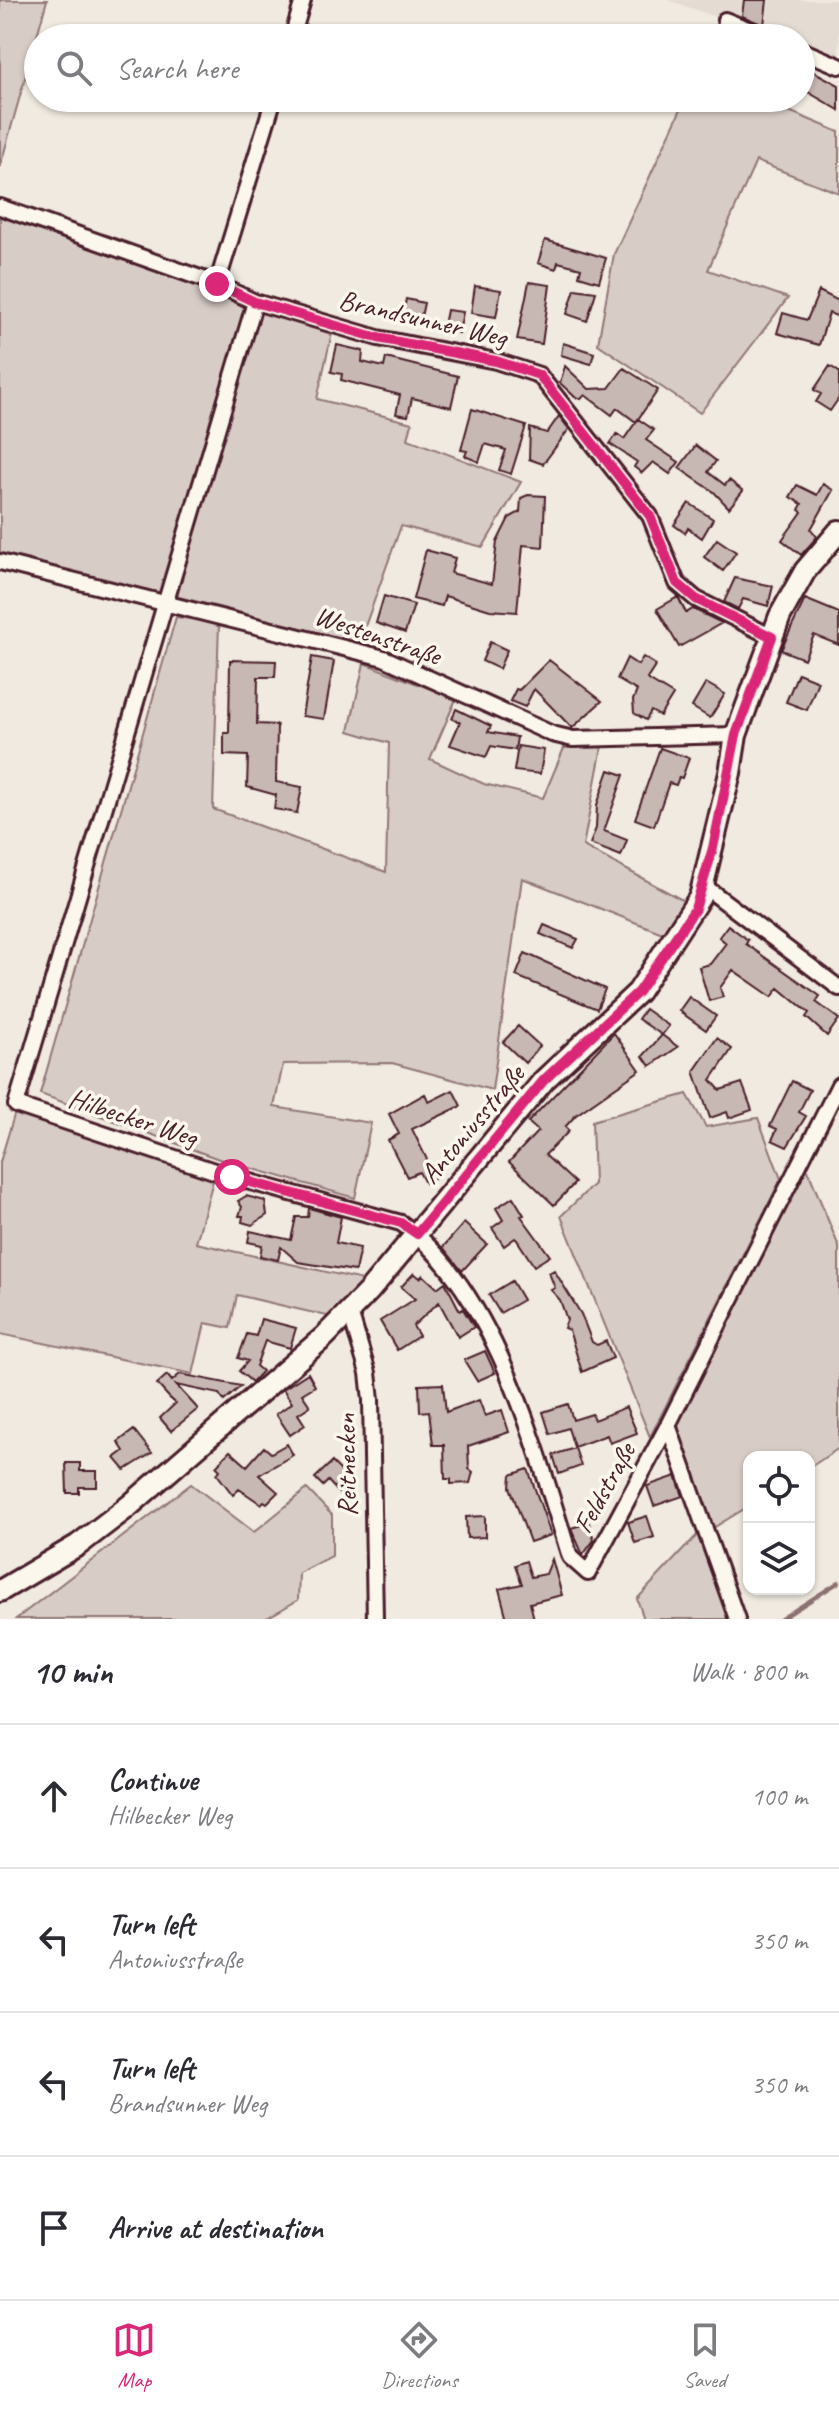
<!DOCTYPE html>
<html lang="en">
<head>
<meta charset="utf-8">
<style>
	body { margin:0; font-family:Caveat,sans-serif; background:#f7f7f7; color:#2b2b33 }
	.controls { position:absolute; right:24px; bottom:24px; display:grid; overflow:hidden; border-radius:16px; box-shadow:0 2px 6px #0004 }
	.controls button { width:72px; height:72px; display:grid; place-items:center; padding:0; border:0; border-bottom:2px solid #e1e1e2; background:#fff; color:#2b2b33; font:40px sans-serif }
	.stop { position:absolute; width:24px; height:24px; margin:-18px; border:6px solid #db2777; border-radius:50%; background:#fff }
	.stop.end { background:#db2777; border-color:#fff; box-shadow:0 2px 8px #0008 }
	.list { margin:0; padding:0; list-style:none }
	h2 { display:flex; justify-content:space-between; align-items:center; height:104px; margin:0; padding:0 32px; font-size:34px }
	h2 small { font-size:26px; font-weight:400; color:#7c7c81 }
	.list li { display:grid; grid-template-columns:52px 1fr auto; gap:24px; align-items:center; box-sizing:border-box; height:144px; padding:0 32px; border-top:2px solid #e1e1e2 }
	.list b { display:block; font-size:30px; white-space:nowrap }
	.list p { margin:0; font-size:26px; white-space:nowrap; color:#7c7c81 }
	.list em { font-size:26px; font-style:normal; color:#7c7c81 }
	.icon { flex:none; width:44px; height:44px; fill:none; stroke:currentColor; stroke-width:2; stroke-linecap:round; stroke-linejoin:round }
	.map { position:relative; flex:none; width:839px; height:1619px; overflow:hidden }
	.search { position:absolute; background:#fff; box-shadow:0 2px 6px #0004; left:24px; right:24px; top:24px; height:88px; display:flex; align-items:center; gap:20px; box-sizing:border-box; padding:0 28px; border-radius:44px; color:#7c7c81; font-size:30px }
	.sheet { height:680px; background:#fff }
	nav { display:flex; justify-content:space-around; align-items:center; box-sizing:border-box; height:112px; border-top:2px solid #e1e1e2; background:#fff; font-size:22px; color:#7c7c81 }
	nav a { display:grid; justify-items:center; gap:4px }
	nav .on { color:#db2777 }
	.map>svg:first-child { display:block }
</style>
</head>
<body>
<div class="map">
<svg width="839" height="1619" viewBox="0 0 839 1619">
	<rect width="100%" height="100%" fill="#f0eae0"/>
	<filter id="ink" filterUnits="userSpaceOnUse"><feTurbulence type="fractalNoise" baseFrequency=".0125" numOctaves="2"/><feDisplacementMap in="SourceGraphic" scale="16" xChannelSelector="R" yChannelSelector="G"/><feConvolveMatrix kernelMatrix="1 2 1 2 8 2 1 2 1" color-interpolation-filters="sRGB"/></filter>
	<g filter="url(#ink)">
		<path fill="#e4dbd2" d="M 668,0 L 839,0 L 839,64 L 801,48 L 801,38 L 775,38 Z"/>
		<path fill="#d8ccc6" stroke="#917678" stroke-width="2" d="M 0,0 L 47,0 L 0,167 Z
			M 686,98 L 758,98 L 839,132 L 839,193 L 756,161 L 708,270 L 788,298 L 700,413 L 598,344 L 614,254 Z
			M 0,209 L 215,287 L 247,303 L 249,314 L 164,599 L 0,560 Z
			M 269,309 L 333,328 L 317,399 L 412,423 L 408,439 L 521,482 L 483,547 L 401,526 L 359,643 L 175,596 L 255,316 Z
			M 176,617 L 219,623 L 213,809 L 386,872 L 389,743 L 349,731 L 364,663 L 456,699 L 430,759 L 484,784 L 543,798 L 564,748 L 602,747 L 583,846 L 684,901 L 665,934 L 522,878 L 492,1090 L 392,1063 L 283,1064 L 274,1107 L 371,1123 L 355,1198 L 219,1159 L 40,1094 Z
			M 687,1094 L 706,1127 L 758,1118 L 781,1179 L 650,1437 L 561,1216 L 594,1184 L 592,1121 Z
			M 15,1112 L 214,1177 L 196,1243 L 363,1280 L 331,1317 L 237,1295 L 230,1328 L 205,1323 L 193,1374 L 0,1334 L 0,1162 Z
			M 805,1163 L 839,1247 L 839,1448 L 809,1468 L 809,1457 L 749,1457 L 749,1506 L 713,1528 L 677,1435 L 681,1413 Z
			M 191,1484 L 254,1532 L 307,1489 L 332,1515 L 332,1556 L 299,1573 L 298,1600 L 265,1619 L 16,1619 Z
			M 701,1531 L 732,1619 L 644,1619 L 637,1599 Z"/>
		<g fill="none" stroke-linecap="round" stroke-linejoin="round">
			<path stroke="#8c6f72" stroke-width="4" d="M 781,1619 L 839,1582"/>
		</g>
		<path fill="#c8b8b3" stroke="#4a1f2b" stroke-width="2" d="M 744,0 L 767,0 L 764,25 L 742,16 Z
			M 809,69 L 839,85 L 839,110 L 801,88 L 801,74 L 806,76 Z
			M 545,240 L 606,258 L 599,282 L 579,276 L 581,268 L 558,262 L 556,269 L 538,263 Z
			M 529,282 L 550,285 L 542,344 L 517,340 Z
			M 475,286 L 501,290 L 496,317 L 471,313 Z
			M 575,289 L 596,292 L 587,321 L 567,314 Z
			M 819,291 L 839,301 L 839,317 L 829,313 L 819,345 L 777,333 L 783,313 L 807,320 Z
			M 406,299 L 424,303 L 419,326 L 401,322 Z
			M 447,310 L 463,312 L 459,333 L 443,330 Z
			M 563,343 L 594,353 L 591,364 L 561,355 Z
			M 337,345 L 363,351 L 362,362 L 384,367 L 386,358 L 458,376 L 451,407 L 412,398 L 408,416 L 396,414 L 400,395 L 341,380 L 342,374 L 331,372 Z
			M 565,366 L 589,389 L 609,388 L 624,368 L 658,390 L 636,422 L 617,408 L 612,415 L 585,395 L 581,399 L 575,397 L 560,383 Z
			M 830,366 L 839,372 L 839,398 L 830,411 L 816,402 L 821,394 L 814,390 Z
			M 472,409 L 526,426 L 511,474 L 499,470 L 506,450 L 485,444 L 479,462 L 465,456 L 467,451 L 461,450 Z
			M 559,416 L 569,429 L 543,464 L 529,459 L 530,428 L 547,433 Z
			M 638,419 L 654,430 L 646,440 L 679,462 L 670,474 L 653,462 L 642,473 L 634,467 L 637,462 L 610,444 L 617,434 L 624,439 Z
			M 696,445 L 716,461 L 708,472 L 725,485 L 729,480 L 743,491 L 729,508 L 714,492 L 679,468 Z
			M 823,484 L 833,490 L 811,529 L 817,537 L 801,555 L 782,540 L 802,512 L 799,510 L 802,504 L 790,497 L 797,485 L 817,495 Z
			M 528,495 L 545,496 L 543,547 L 523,545 L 517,612 L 490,610 L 445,596 L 442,606 L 413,599 L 426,550 L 455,558 L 451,573 L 492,584 L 497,542 L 509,518 L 520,512 L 521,498 Z
			M 689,503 L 713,519 L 702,538 L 688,528 L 685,533 L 674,525 Z
			M 717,539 L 736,552 L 723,571 L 704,557 Z
			M 735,578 L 773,586 L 768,606 L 743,599 L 738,609 L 724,602 Z
			M 384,596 L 414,605 L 405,633 L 376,623 Z
			M 678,597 L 686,613 L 693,609 L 722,623 L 679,647 L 657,609 Z
			M 805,599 L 839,613 L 839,645 L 814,635 L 804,659 L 781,650 Z
			M 490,642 L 507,650 L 499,669 L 482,661 Z
			M 312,657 L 334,661 L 324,719 L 302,716 Z
			M 643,657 L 656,665 L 647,679 L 673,695 L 660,716 L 651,711 L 646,720 L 634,713 L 633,700 L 637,691 L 617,679 L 627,658 L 638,665 Z
			M 230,660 L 276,661 L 275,677 L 258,677 L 257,724 L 277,725 L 276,782 L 302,787 L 297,813 L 274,809 L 276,795 L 247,787 L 248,756 L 224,755 L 224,733 L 229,733 Z
			M 549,660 L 602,701 L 572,728 L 534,689 L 525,707 L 510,701 L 516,689 L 519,690 Z
			M 798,673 L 818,681 L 807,710 L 786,702 Z
			M 706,683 L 725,694 L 710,718 L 692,707 Z
			M 456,709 L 491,726 L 488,732 L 517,737 L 515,750 L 491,746 L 486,757 L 450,745 L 460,722 L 452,719 Z
			M 518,746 L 544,750 L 540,774 L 514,771 Z
			M 660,748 L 689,758 L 682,778 L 679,777 L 676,785 L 669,783 L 654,826 L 635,819 Z
			M 609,770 L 624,775 L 604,831 L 627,840 L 621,856 L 590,844 L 596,828 L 597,805 Z
			M 544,925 L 578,939 L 573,948 L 540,934 Z
			M 728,925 L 748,940 L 746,944 L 820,996 L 816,1002 L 839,1019 L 827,1036 L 806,1017 L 809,1013 L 779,988 L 772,997 L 733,970 L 720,988 L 723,997 L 709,1001 L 699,967 L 710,964 L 726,943 L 719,937 Z
			M 525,953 L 605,989 L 597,1009 L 516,976 Z
			M 689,997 L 716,1016 L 706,1030 L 679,1011 Z
			M 645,1009 L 669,1026 L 662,1035 L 638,1019 Z
			M 518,1026 L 540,1046 L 525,1063 L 503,1042 Z
			M 614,1033 L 640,1070 L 576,1115 L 565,1127 L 569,1131 L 545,1155 L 575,1183 L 554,1205 L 509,1162 L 538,1131 L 528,1122 Z
			M 662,1035 L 678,1047 L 650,1066 L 643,1056 Z
			M 717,1038 L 732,1049 L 711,1080 L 720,1090 L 742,1083 L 752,1110 L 729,1118 L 727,1112 L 710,1118 L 694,1071 Z
			M 792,1081 L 810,1090 L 799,1112 L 806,1116 L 787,1147 L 772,1140 L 777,1129 L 770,1126 Z
			M 453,1090 L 461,1106 L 412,1129 L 436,1178 L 425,1183 L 419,1172 L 407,1177 L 388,1140 L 399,1134 L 389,1114 L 425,1094 L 429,1102 Z
			M 246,1196 L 265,1201 L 267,1215 L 252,1225 L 242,1222 L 243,1216 L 239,1216 L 242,1207 L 238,1201 Z
			M 513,1197 L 524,1215 L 521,1216 L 550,1256 L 534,1266 L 517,1240 L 515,1238 L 504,1246 L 492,1228 L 503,1220 L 496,1208 Z
			M 309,1208 L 341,1217 L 336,1243 L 360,1248 L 355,1271 L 298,1262 L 281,1247 L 278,1260 L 260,1256 L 262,1245 L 248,1242 L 250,1231 L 291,1240 L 296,1217 L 308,1217 Z
			M 464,1223 L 487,1244 L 462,1271 L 443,1247 Z
			M 554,1270 L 581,1314 L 592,1342 L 597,1345 L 606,1341 L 613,1358 L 582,1372 L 569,1330 L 564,1328 L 567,1320 L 560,1300 L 551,1290 L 555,1288 L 549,1273 Z
			M 414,1273 L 420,1278 L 423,1275 L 437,1288 L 445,1282 L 460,1311 L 463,1309 L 474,1327 L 458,1337 L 439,1302 L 413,1326 L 419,1336 L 397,1350 L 380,1321 L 415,1299 L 401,1287 Z
			M 512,1281 L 523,1300 L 500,1313 L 489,1295 Z
			M 261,1319 L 296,1328 L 290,1348 L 265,1341 L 256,1366 L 262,1371 L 252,1382 L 239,1371 L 248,1361 L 238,1358 L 247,1334 L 256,1336 Z
			M 485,1351 L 495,1373 L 477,1381 L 464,1360 Z
			M 308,1373 L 315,1386 L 302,1394 L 310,1406 L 298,1414 L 305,1425 L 290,1435 L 276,1414 L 292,1403 L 283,1389 Z
			M 180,1374 L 241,1386 L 224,1401 L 219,1394 L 176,1385 L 198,1409 L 171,1431 L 160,1418 L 175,1404 L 157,1384 L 167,1375 L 172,1381 Z
			M 443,1384 L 446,1412 L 479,1400 L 485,1416 L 502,1410 L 509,1432 L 468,1446 L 469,1469 L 473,1472 L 470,1483 L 451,1484 L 451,1479 L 445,1479 L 444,1445 L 433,1445 L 429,1411 L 420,1412 L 419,1385 Z
			M 568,1404 L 573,1420 L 592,1414 L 594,1420 L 626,1407 L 637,1433 L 610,1443 L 607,1435 L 574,1447 L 568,1428 L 550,1434 L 543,1412 Z
			M 134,1430 L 152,1453 L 125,1470 L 115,1458 L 124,1451 L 118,1442 Z
			M 287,1444 L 293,1455 L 259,1475 L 278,1492 L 267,1503 L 264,1501 L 261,1504 L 239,1489 L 233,1495 L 217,1474 L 220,1470 L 216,1466 L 230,1451 L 247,1466 L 264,1447 L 271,1453 Z
			M 575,1448 L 581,1466 L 559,1474 L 553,1455 Z
			M 332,1462 L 352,1482 L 339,1493 L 328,1481 L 323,1486 L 315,1478 Z
			M 66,1463 L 80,1463 L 80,1471 L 97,1471 L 97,1487 L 79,1487 L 79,1493 L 67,1493 Z
			M 528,1469 L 551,1535 L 530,1542 L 510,1487 L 511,1475 Z
			M 676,1476 L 683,1496 L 654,1506 L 647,1486 Z
			M 485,1516 L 485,1537 L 467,1538 L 466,1517 Z
			M 647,1516 L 654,1537 L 635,1543 L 628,1522 Z
			M 589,1523 L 594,1540 L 583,1555 L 571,1528 Z
			M 552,1559 L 562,1595 L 530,1603 L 534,1619 L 507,1619 L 499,1589 L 522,1584 L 515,1565 L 526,1561 L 531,1577 L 546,1574 Z"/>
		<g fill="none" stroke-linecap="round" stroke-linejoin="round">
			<g stroke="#4a1f2b" stroke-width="20">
				<path id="street" d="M 725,20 L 770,38
					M 292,38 L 303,0
					M 801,50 L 839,66
					M 0,207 L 217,284 L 255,302 L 378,338 L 496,361 L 539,375 L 650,516 L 677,583 L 696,599 L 772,637
					M 217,284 L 274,98
					M 255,302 L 16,1105 L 232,1177 L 401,1223 C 495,1288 537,1452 570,1557 L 588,1573 L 668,1425 L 839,1085
					M 0,562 L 384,658 L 552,734 L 573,739 L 736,735
					M 704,886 L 839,988
					M 350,1312 L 368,1373 L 371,1400 L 375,1619
					M 668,1425 L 737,1619"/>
			</g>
			<g stroke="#4a1f2b" stroke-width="26">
				<path id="secondary" d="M 0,1591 L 78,1545 L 129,1506 L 324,1337 L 369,1291 L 544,1080 L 638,992 L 700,897 L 730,773 L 736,735 L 780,616 L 805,571 L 839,531"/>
			</g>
			<use href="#street" stroke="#fbf7ec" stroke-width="14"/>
			<use href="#secondary" stroke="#fbf7ec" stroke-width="20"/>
		</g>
	</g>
	<g fill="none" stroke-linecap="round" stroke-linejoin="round" filter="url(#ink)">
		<path stroke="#db2777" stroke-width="10" d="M 217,284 L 255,302 L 378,338 L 496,361 L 539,375 L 650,516 L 677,583 L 696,599 L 772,637 L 736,735 L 713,848 L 695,909 L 638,992 L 544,1080 L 417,1234 L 401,1223 L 232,1177"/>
	</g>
	<g text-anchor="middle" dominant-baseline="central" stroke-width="7" stroke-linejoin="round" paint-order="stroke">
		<g font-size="28" fill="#4a1f2b" stroke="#fbf7ec">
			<text transform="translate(423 318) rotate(13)">Brandsunner Weg</text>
			<text transform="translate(378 635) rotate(19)">Westenstraße</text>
			<text transform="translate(133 1117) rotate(18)">Hilbecker Weg</text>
			<text transform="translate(472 1124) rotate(-50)">Antoniusstraße</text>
			<text transform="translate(346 1465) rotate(-91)">Reitnecken</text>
			<text transform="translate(604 1488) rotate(-61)">Feldstraße</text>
		</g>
	</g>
</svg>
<div class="controls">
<button><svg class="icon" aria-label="locate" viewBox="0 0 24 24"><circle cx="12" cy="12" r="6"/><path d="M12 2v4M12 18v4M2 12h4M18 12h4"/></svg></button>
<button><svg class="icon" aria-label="layers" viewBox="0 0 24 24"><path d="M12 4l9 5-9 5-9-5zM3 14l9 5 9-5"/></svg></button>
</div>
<div class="stop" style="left:232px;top:1177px"></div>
<div class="stop end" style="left:217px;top:284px"></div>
<div class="search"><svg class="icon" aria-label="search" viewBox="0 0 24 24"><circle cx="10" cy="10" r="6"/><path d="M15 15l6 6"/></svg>Search here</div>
</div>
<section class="sheet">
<h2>10 min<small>Walk · 800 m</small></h2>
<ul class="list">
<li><svg class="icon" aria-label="ahead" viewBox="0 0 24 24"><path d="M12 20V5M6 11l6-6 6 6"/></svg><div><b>Continue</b><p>Hilbecker Weg</p></div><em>100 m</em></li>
<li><svg class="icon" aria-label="left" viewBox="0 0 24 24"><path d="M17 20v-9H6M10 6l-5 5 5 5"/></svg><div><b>Turn left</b><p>Antoniusstraße</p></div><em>350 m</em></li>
<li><svg class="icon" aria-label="left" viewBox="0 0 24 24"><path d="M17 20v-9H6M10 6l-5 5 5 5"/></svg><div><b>Turn left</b><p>Brandsunner Weg</p></div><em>350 m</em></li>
<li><svg class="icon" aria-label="arrive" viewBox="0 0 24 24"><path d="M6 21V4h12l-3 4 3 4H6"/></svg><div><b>Arrive at destination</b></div></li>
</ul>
</section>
<nav>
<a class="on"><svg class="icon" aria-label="map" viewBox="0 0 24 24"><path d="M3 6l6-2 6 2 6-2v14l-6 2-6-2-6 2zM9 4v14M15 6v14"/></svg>Map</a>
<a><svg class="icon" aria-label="directions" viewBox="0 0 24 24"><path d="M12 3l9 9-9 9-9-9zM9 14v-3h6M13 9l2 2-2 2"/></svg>Directions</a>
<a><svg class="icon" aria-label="saved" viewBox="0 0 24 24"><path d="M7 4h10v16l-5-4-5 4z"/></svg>Saved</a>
</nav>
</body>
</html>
